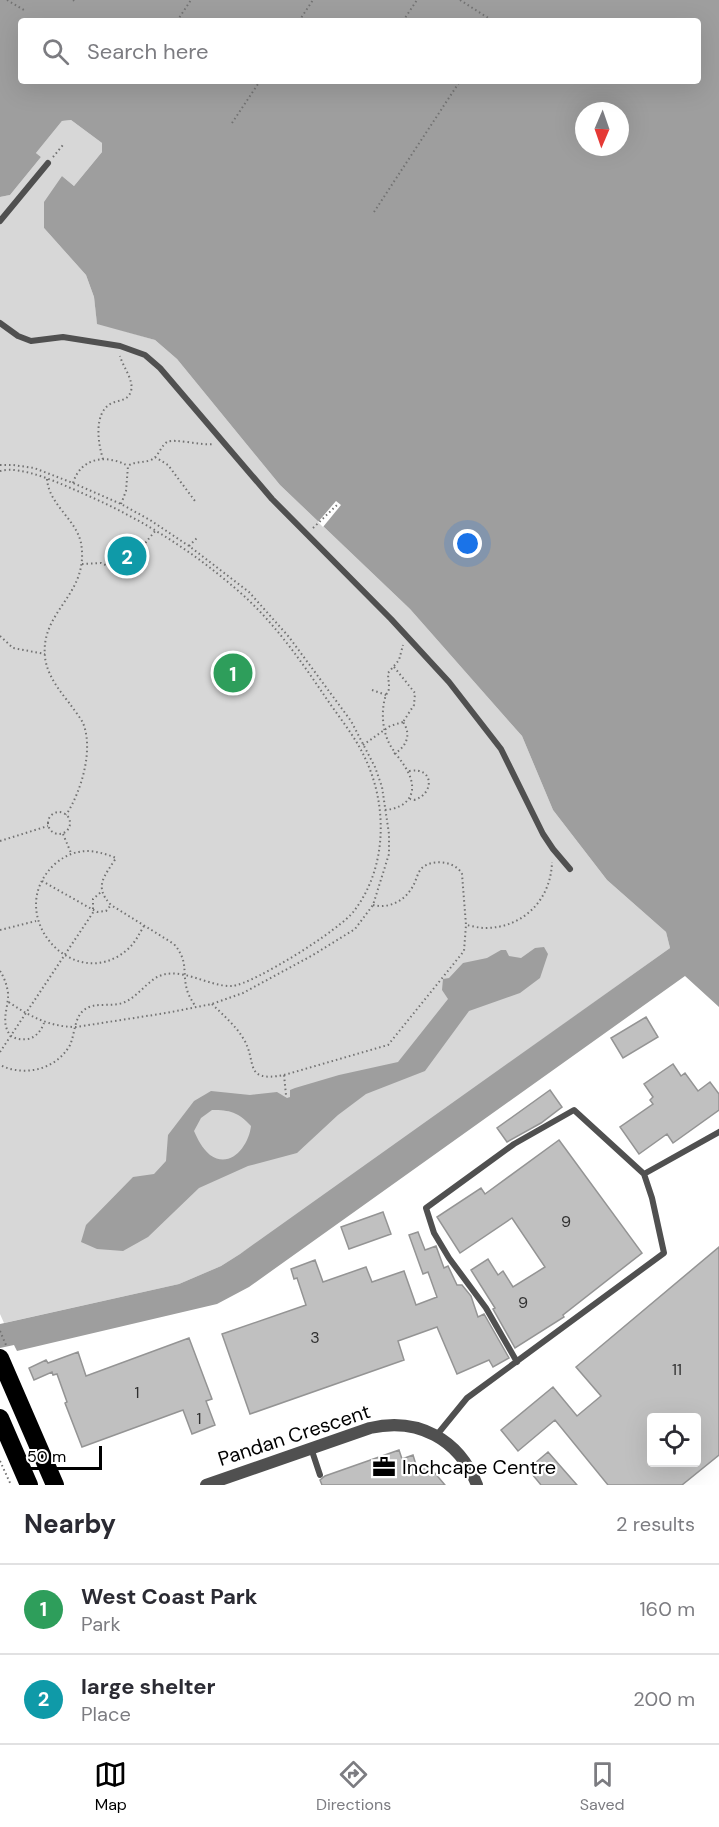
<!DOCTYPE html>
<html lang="en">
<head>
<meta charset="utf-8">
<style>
	body { margin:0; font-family:"DM Sans",sans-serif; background:#f7f7f7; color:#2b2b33 }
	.controls { position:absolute; right:18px; bottom:18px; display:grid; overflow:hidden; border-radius:6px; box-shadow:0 6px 24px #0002 }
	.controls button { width:54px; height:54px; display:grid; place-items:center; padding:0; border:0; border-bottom:2px solid #e1e1e2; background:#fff; color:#2b2b33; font:30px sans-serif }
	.compass { position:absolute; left:575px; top:102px; width:54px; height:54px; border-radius:50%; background:#fff; box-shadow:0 6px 24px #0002; rotate:182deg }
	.scale { position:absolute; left:18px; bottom:15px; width:84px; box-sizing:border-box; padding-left:6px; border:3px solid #000; border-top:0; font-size:16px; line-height:21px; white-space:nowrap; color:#000; -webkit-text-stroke:4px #fff; paint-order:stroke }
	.you { position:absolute; left:468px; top:544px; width:21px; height:21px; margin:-15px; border:4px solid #fff; border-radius:50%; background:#1a73e8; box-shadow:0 0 0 9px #1a73e833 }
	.badge { display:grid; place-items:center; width:39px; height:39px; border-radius:50%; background:#000; color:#fff; font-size:20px; font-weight:700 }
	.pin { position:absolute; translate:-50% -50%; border:3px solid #fff; box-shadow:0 2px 6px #0006 }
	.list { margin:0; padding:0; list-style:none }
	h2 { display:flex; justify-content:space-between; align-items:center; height:78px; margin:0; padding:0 24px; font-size:26px }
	h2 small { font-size:20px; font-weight:400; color:#7c7c81 }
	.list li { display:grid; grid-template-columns:39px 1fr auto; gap:18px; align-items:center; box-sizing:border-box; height:90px; padding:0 24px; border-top:2px solid #e1e1e2 }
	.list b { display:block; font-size:22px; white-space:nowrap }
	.list p { margin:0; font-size:20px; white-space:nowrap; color:#7c7c81 }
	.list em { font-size:20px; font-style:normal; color:#7c7c81 }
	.icon { flex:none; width:33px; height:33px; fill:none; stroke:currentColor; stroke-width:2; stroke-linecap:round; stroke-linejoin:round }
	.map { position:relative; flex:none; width:719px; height:1485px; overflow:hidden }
	.search { position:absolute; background:#fff; box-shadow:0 6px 24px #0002; left:18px; right:18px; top:18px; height:66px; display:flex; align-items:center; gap:15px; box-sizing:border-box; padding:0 21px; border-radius:6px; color:#7c7c81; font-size:22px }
	.sheet { height:258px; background:#fff }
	nav { display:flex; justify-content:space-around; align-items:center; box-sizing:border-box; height:84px; border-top:2px solid #e1e1e2; background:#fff; font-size:16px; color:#7c7c81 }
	nav a { display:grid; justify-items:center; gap:3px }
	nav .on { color:#000 }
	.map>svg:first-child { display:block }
</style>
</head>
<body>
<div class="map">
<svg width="719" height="1485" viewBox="0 0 719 1485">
	<rect width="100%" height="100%" fill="#fff"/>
	<path fill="#d7d7d7" d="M 71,120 L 102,143 L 102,152 L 74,186 L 62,176 L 44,228 L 86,275 L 94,297 L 97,323 L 155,340 L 177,359 L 280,485 L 410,609 L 522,736 L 553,810 L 607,880 L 666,932 L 670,948 L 259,1242 L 221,1266 L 179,1284 L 4,1323 L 0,1314 L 0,197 L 10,195 L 41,157 L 36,153 L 62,121 Z"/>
	<path fill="#9e9e9e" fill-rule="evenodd" d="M 0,0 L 719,0 L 719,1007 L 685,976 L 249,1287 L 217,1304 L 17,1351 L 14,1345 L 0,1348 L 0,1324 L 179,1284 L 221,1266 L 240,1254 L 670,948 L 666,932 L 607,880 L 553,810 L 522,736 L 410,609 L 280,485 L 177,359 L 155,340 L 97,324 L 94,297 L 86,275 L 44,228 L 44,202 L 62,176 L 74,186 L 102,152 L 102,143 L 71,120 L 62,121 L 36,153 L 41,157 L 10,195 L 0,197 ZM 21,21 L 698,21 L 698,81 L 21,81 ZM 584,111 L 620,111 L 620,147 L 584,147 Z
		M 544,947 L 548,954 L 540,978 L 520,993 L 469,1011 L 425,1071 L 366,1094 L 338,1115 L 297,1153 L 248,1166 L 199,1188 L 148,1237 L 123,1251 L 97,1249 L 81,1242 L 86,1225 L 133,1177 L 154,1174 L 166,1161 L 168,1135 L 194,1101 L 211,1091 L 250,1095 L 277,1092 L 287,1098 L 290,1097 L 290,1090 L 295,1088 L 339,1075 L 398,1062 L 448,999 L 442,990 L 443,979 L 449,978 L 463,963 L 487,958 L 501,950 L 506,950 L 509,956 L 521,958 L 535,948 ZM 212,1110 C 230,1110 238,1112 251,1126 C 249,1145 231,1170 210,1155 C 202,1148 198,1140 194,1131 L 201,1118 Z"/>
	<path fill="#fff" d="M 336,501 L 341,505 L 323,527 L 318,522 Z"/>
	<path fill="#c0c0c0" stroke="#949494" stroke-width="1.5" fill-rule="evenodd" d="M 141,547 L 143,562 L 114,565 L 112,550 Z
		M 646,1017 L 658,1037 L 623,1058 L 611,1038 Z
		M 673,1064 L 681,1076 L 685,1073 L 698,1091 L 710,1082 L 719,1094 L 719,1110 L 673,1143 L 667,1134 L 639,1154 L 620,1127 L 653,1104 L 650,1100 L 653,1097 L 644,1084 Z
		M 550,1090 L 562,1107 L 541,1123 L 507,1142 L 497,1128 Z
		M 559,1140 L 642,1253 L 563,1315 L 564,1317 L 515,1348 L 493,1309 L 495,1308 L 471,1270 L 488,1259 L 498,1275 L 503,1271 L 513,1287 L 545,1267 L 512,1218 L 460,1253 L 437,1217 L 481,1188 L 485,1194 Z
		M 383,1212 L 391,1234 L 349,1249 L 341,1227 Z
		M 418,1232 L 425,1250 L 436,1246 L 444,1268 L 448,1266 L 457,1285 L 462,1285 L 471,1296 L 478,1317 L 484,1314 L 509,1358 L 493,1367 L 489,1360 L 457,1374 L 437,1327 L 398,1341 L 404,1360 L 250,1414 L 222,1334 L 306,1305 L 297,1278 L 294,1279 L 291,1269 L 315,1260 L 323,1282 L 366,1267 L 372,1282 L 404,1271 L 416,1305 L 437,1297 L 428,1272 L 423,1274 L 409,1235 Z
		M 719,1247 L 719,1455 L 682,1485 L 608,1485 L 555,1420 L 518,1451 L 501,1430 L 553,1387 L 577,1416 L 601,1396 L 576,1367 ZM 651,1418 L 696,1418 L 696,1462 L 651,1462 Z
		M 189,1338 L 212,1399 L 206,1401 L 215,1425 L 192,1434 L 183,1410 L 82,1447 L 65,1403 L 67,1402 L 57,1374 L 53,1375 L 52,1372 L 34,1380 L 29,1368 L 46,1360 L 48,1363 L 78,1352 L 86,1376 Z
		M 399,1450 L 402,1459 L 413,1455 L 417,1468 L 428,1465 L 445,1485 L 322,1485 L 320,1480 L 325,1476 Z
		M 548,1452 L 577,1485 L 541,1485 L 528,1469 Z"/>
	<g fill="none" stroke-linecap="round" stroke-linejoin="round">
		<path stroke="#727272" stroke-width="2" stroke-dasharray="1.5 3" stroke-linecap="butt" d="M 7,0 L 24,10
			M 73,0 L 75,1
			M 460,0 L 493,21
			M 177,21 L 191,0
			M 299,21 L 313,0
			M 403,21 L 417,0
			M 232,123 L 260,81
			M 53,157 L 63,145
			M 374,212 L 460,81
			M 155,457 L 168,465 L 195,501
			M 103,459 C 98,444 93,412 112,403 C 119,400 128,401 131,391 C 134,380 123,367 120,356
			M 0,465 L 13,465 L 34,468 L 73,483 L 121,504 L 150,520 L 189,546 L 249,592 L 289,637 L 351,721 L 375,767 L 382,787 L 389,834 L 389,854 L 373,905 L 355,929 L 313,955 L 243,993 L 212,1004 L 166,1013 L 76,1027 C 49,1027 29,1016 7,1001
			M 0,471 C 22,465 61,484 82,493 C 142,519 195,552 244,596 C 275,624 301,661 324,695 C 338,716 355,736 365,758 C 388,806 387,868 354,911 C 341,929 254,984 232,986 C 207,987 177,963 154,979 C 144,986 136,997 125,1002 C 112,1008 95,1001 84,1010 C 74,1018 75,1034 70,1045 C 56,1070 24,1077 0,1065
			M 47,479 C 49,505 76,519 81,543 C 90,595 40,610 45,657 C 47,675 59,690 70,704 C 74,710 80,717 83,723 C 94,750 81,792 66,815
			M 73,483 C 81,457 107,454 128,466
			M 121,504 L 126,491 L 128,466 C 135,461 143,463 151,460 C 159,456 160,447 167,442 C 175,438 201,446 214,444
			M 313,528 L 337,505
			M 189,546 L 198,537
			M 82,564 L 101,563 L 115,569 L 140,566 L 146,562 L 146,542 L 156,530
			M 109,565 L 108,552 L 111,548 L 139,544 L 146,545
			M 0,636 L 13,648 L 45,654
			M 394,667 L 415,693 L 414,705 L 403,722
			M 372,690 L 386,695
			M 363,745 L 390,726 L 403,722
			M 394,754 C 406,747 412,735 403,722
			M 409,771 C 434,766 435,794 414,800 L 410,799
			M 385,810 C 407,808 419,794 408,772 C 401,758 389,749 385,732 C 382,721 382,706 386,695 C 388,691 389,691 389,687 C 389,682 388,678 388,673 L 399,660 L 403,645
			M48 823a11 11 0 1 1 22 0a11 11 0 1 1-22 0Z
			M 63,834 L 71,853
			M 0,841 L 48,826
			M 42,881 L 97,912 L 106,911 L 111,905
			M 373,905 C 389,909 405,901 413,886 C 416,881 417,874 421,869 C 431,858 456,861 462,874 L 466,925 C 472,926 479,928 485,928 C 524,928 551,899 552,862
			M 93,909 L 93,899 L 101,892
			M 144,926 C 139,934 135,943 128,949 C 74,997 0,913 56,863 C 76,847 94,849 116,858 C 105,876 93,886 111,905 L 174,944 C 190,963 181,973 188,993 C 190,998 193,1002 195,1006
			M 0,930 L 36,921
			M 0,971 C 4,977 7,985 8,993 C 9,1007 0,1021 10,1035 C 15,1039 21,1040 28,1039 C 36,1037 41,1031 44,1023
			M 212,1004 C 223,1015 235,1025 243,1038 C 258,1061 242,1083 284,1075 L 286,1095
			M 0,1052 L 94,911
			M 284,1075 L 388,1045 L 464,951 L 466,925
			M 0,1331 L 6,1345
			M 0,1461 L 11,1485"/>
		<path stroke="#505050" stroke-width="6" d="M 0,221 L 48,163
			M 0,323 L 18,336 L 31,341 L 63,337 L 120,346 L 145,355 L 160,368 L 272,499 L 391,619 L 449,682 L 501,749 L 543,834 L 553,849 L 570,869
			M 517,1362 L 486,1308 L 449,1258 L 434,1233 L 426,1208 L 514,1144 L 574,1110 L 644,1174
			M 436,1436 L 467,1398 L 664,1253 L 652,1198 L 644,1174 L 719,1132
			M 311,1448 L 320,1475"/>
		<path stroke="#505050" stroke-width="12" d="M 206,1485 L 370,1428 C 418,1417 459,1439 477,1485"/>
		<path stroke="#000" stroke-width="18" d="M 0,1358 L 55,1485
			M 0,1418 L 29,1485"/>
	</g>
	<defs>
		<g id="office-bare" transform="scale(1.8)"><path d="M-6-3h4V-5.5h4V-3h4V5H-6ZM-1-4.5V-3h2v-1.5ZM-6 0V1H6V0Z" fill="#000" stroke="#fff" stroke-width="2.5" paint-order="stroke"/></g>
	</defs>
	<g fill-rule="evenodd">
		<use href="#office-bare" x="384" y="1467"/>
	</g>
	<g text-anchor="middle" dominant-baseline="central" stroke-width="4.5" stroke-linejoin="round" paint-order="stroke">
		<g font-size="16" fill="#303030">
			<text x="566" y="1221">9</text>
			<text x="523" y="1302">9</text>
			<text x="315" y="1337">3</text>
			<text x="677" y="1369">11</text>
			<text x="137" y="1392">1</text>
			<text x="199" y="1418">1</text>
		</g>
		<g font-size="20" fill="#000" stroke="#fff">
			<text transform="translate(294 1435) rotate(-18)">Pandan Crescent</text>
		</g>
		<g font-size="20" fill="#000" stroke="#fff" text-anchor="start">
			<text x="402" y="1467">Inchcape Centre</text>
		</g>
	</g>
</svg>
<div class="controls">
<button><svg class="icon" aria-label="locate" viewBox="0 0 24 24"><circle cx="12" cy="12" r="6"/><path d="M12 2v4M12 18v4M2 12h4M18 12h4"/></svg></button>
</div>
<svg class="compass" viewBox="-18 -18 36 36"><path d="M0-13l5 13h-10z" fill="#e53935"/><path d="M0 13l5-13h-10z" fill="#7c7c81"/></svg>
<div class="scale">50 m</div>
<div class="you"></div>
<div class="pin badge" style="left:233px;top:673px;background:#2e9e5b">1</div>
<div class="pin badge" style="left:127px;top:556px;background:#0f9aa8">2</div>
<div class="search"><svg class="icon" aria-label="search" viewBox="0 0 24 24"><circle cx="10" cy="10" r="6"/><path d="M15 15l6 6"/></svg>Search here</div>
</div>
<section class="sheet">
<h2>Nearby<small>2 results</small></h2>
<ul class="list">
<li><span class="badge" style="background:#2e9e5b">1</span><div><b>West Coast Park</b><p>Park</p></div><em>160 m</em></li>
<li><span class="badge" style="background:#0f9aa8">2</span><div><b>large shelter</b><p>Place</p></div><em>200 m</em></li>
</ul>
</section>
<nav>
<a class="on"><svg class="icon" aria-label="map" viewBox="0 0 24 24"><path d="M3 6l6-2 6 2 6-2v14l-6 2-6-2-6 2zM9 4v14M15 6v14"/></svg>Map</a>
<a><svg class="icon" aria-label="directions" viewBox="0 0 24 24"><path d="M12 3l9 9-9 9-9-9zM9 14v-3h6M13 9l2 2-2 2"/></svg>Directions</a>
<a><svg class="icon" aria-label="saved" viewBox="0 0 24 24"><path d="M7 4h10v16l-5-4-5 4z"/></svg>Saved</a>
</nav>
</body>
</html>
